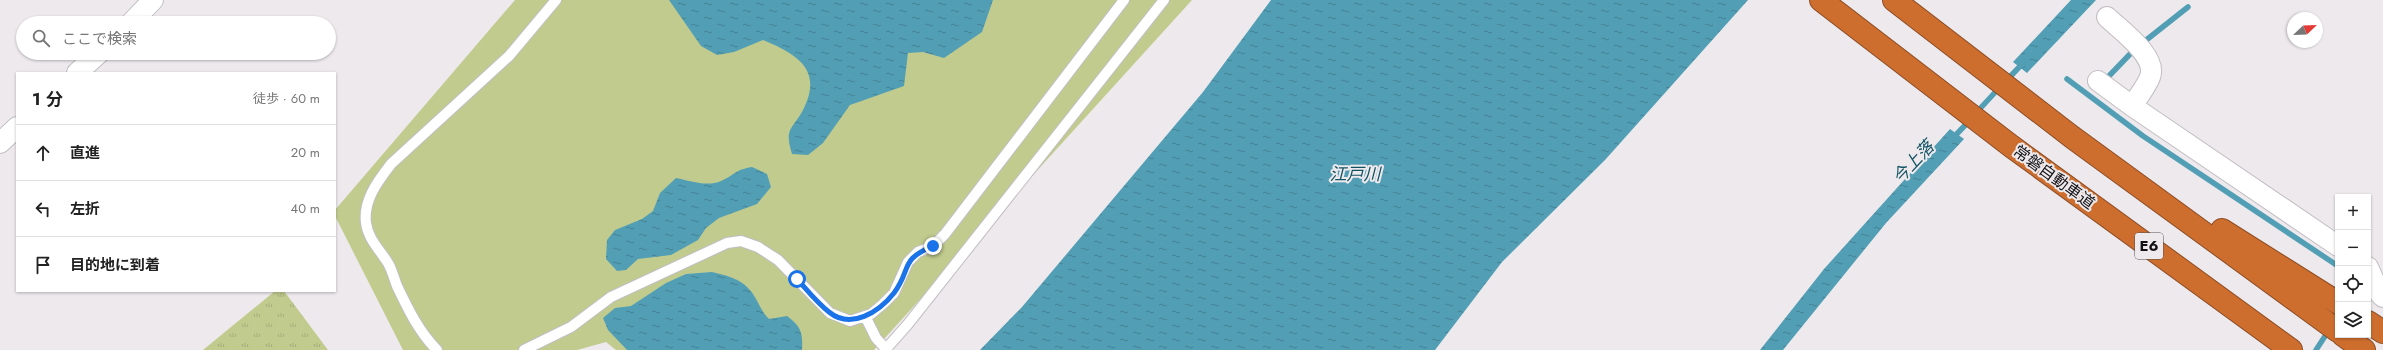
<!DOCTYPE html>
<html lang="ja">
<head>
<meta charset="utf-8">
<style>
	body { margin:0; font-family:Jost,"Noto Sans JP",sans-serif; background:#f6f6f6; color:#222 }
	.controls { position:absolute; right:12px; bottom:12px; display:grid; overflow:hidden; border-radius:0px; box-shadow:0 1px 3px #0004 }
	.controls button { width:36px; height:36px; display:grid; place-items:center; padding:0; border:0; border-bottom:1px solid #e0e0e0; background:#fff; color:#222; font:20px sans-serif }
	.compass { position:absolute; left:2287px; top:12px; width:36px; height:36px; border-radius:50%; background:#fff; box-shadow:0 1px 3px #0004; rotate:67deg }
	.stop { position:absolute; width:12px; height:12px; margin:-9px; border:3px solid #1a73e8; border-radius:50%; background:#fff }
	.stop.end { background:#1a73e8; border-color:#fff; box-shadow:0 1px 4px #0008 }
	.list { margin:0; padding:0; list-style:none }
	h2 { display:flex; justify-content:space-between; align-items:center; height:52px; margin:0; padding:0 16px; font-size:17px }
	h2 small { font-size:13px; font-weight:400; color:#767676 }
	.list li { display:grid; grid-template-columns:26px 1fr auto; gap:12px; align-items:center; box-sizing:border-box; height:56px; padding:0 16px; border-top:1px solid #e0e0e0 }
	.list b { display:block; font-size:15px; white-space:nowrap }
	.list em { font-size:13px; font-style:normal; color:#767676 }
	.icon { flex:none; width:22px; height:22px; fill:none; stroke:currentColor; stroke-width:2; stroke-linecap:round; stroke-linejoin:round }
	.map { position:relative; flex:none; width:2383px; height:350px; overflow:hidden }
	.search { position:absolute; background:#fff; box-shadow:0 1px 3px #0004; left:16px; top:16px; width:320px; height:44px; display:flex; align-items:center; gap:10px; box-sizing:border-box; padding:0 14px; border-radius:22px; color:#767676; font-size:15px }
	.panel { position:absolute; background:#fff; box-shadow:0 1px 3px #0004; left:16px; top:72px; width:320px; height:220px; border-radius:0px }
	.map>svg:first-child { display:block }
</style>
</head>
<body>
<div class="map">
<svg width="2383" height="350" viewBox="0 0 2383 350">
	<defs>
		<pattern id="park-tufts" width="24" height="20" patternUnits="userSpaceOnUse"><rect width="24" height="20" fill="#c2cb8e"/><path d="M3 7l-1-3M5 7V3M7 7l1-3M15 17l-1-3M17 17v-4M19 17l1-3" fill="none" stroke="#a6ad7a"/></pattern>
		<pattern id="water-ripples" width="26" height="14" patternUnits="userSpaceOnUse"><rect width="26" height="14" fill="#529fb5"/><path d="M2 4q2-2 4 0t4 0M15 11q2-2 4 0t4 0" fill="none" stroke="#438092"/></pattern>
	</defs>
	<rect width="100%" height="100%" fill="#ede9ed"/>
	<path fill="#c2cb8e" d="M 515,0 L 1192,0 L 874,350 L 616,350 L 606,342 L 577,350 L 403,350 L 335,216 L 335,210 Z"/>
	<path fill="url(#park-tufts)" d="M 275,291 L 284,291 L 328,350 L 203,350 Z"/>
	<path fill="url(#water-ripples)" d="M 669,0 L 993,0 L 982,32 L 944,58 L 923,52 L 908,53 L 904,86 L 850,105 L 823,143 L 808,155 L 792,154 C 784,128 792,130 803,110 C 824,69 796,54 763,40 L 734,52 L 717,55 L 701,46 Z
		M 1271,0 L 1748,0 L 1605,160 L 1502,262 L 1435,350 L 980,350 L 1022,307 L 1203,92 Z
		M 2071,0 L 2096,0 L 2027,73 L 2013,62 Z
		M 1950,129 L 1964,139 L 1886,223 L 1783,350 L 1760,350 L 1824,269 Z
		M 752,167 L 767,174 L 771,187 L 757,204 L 719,218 L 706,228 L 698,240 L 671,255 L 638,259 L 626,270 L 617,271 L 606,259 L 607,240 L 615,230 L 642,219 L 653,211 L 660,193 L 676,178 C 691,181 707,187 721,181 C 735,175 734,170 752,167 Z
		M 712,272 C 728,276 743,279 753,294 C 759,303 761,311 769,319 L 787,316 C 801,326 803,333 802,350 L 627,350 L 608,330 L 603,318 L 615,308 L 631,306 L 666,283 L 686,274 Z"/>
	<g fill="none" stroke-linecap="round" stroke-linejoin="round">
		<path stroke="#529fb5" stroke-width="5.5" d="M 2145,41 L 2188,7
			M 2109,76 L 2132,52
			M 2067,79 L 2143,136 L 2338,266
			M 2006,81 L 2024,62
			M 1976,113 L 2000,87
			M 1952,139 L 1971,119
			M 2316,350 L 2329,330"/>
		<g stroke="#c2bec3" stroke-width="12">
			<path id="service" d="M 865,316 L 876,338 L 886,349
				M 437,350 C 419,332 408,309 397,286 C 394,278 392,270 388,263 C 380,250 368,239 366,223 C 363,200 378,181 391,164 L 509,56 L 556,0
				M 524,350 L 571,327 L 611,297 L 727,243 L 741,241 L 758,247 L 778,260 L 830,313 L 850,321 L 871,314 L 883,304 L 894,293 L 908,262 L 918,252 L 933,246 L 945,234 L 1124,0
				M 885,350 L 908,324 L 1164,0"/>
		</g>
		<g stroke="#c2bec3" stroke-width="22">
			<path id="minor" d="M 2107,17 C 2120,30 2158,56 2150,77 C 2146,87 2138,97 2132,106 L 2338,246
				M 131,23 L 153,0
				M 77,73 L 99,53
				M 2098,81 L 2132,106
				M 0,143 L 17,127
				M 2368,267 L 2380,294 L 2383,297"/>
		</g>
		<g stroke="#8c4d25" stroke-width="24">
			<path id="motorway" d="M 1821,0 L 2011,146 L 2291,350
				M 1894,0 L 2072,137 L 2338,331
				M 2222,230 L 2338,303
				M 2368,322 L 2383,332
				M 2343,335 L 2364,350"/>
		</g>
		<use href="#service" stroke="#fff" stroke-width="10"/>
		<use href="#minor" stroke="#fff" stroke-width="20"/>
		<use href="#motorway" stroke="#ce6e2e" stroke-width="22"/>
	</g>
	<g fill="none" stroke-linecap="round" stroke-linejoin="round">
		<path stroke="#1a73e8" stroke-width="5" d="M 797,279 C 807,290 817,303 829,312 C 851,330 879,312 894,293 C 912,269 899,260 933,246"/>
	</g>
	<g text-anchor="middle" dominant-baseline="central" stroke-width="4" stroke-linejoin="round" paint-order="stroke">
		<rect fill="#ede9ed" stroke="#545254" stroke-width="1" x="2135" y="233" width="28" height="26" rx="3"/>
		<g font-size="15" font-weight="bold" fill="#121113">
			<text x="2149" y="246">E6</text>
		</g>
		<g font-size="16" fill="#121113" stroke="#ede9ed">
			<text transform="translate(2054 177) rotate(36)">常磐自動車道</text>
		</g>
		<g font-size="17" font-style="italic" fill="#115363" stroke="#ede9ed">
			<text transform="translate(1913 162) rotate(-47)">今上落</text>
			<text x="1355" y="174">江戸川</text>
		</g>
	</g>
</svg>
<div class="controls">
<button>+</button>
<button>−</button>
<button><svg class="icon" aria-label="locate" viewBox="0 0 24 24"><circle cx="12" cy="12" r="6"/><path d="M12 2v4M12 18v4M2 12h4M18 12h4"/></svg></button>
<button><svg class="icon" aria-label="layers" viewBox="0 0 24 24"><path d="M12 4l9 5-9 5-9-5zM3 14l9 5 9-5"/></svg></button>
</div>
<svg class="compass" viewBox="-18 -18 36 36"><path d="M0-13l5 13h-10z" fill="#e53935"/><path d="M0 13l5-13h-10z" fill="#767676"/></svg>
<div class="stop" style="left:797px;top:279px"></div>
<div class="stop end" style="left:933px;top:246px"></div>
<div class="search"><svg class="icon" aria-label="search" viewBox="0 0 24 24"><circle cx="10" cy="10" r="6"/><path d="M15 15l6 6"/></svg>ここで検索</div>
<section class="panel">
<h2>1 分<small>徒歩 · 60 m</small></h2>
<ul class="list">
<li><svg class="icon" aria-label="ahead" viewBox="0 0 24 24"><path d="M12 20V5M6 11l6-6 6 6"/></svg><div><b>直進</b></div><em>20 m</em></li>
<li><svg class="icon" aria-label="left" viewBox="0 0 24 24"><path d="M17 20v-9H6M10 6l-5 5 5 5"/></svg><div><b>左折</b></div><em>40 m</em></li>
<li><svg class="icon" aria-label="arrive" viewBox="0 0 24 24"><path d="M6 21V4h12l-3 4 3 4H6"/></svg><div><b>目的地に到着</b></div></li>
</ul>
</section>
</div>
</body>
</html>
